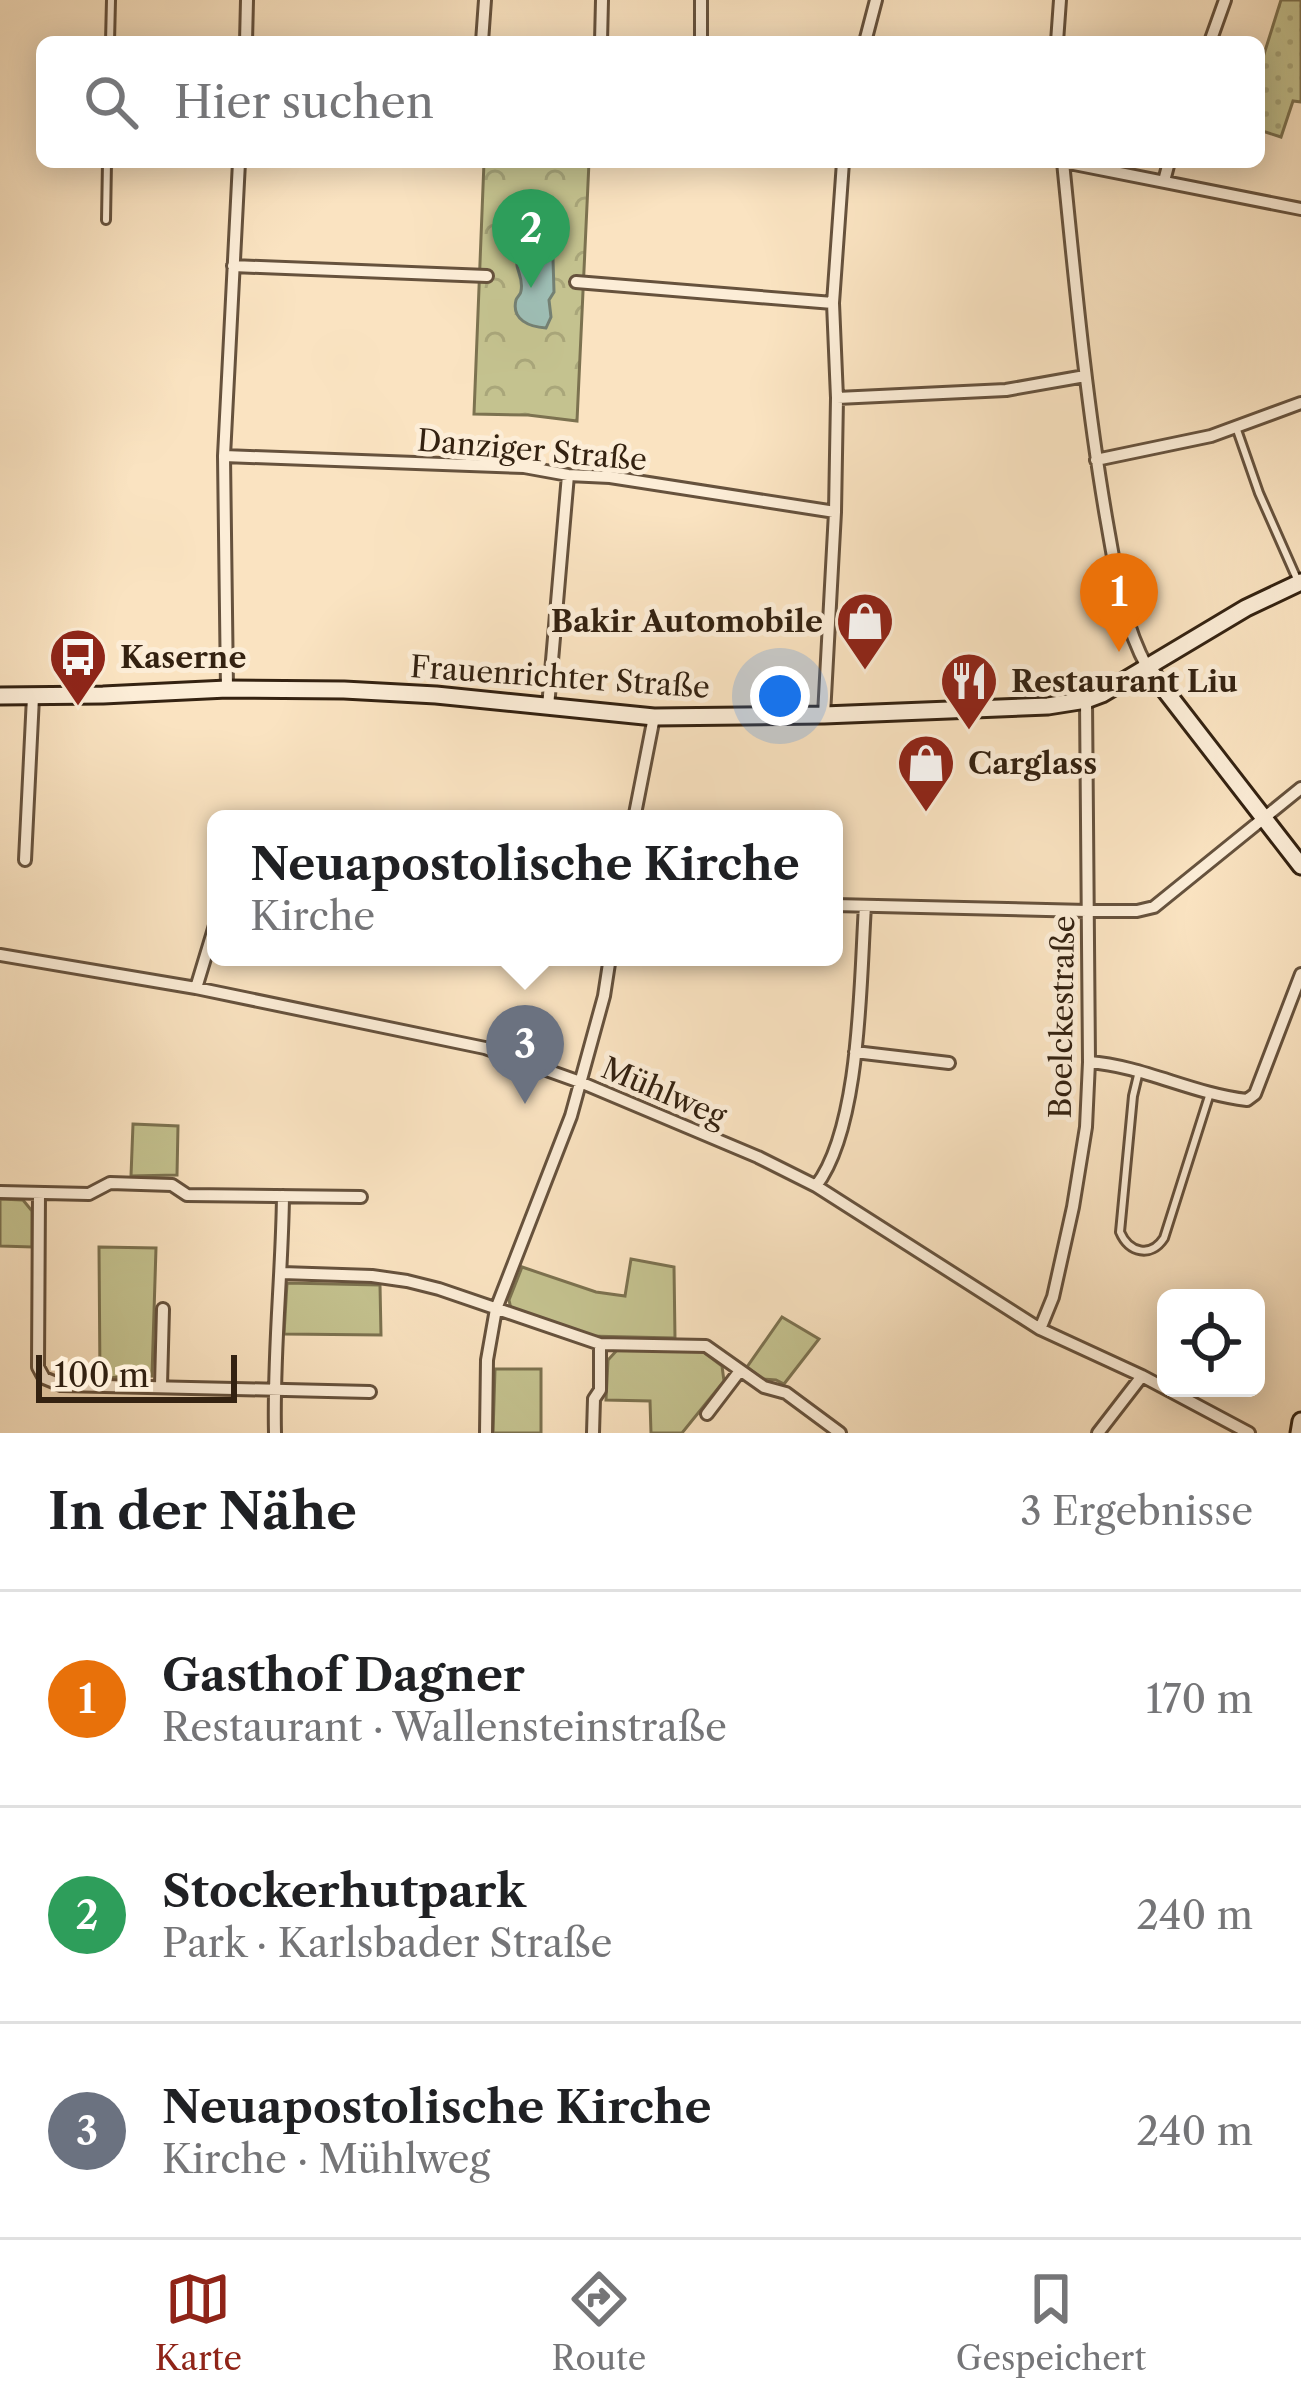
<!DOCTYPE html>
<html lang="de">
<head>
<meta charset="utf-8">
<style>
	body { margin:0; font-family:"Libre Caslon Text",serif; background:#f6f6f6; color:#202124 }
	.controls { position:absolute; right:36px; bottom:36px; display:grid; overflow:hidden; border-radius:18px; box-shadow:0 6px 30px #0003 }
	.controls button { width:108px; height:108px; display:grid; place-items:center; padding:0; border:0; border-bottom:3px solid #e0e0e0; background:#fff; color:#202124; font:60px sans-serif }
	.scale { position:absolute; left:36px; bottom:30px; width:201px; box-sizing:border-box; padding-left:12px; border:6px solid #342211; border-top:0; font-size:33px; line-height:42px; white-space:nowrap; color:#342211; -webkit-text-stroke:9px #fcedd7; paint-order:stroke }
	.you { position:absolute; left:780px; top:696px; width:42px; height:42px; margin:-30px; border:9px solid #fff; border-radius:50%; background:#1a73e8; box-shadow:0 0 0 18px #1a73e833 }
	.badge { display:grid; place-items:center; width:78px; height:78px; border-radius:50%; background:#8f2418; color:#fff; font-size:39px; font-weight:700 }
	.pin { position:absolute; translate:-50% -99px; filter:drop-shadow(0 3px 6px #0008) }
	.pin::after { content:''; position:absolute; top:63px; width:42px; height:36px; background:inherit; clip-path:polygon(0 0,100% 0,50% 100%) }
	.popup { position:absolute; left:207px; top:810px; width:636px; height:156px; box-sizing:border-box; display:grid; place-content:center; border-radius:18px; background:#fff; filter:drop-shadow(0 3px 9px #0005); font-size:39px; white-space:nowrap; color:#757577 }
	.popup b { font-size:45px; color:#202124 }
	.popup::after { content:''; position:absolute; left:50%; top:100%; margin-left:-24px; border:24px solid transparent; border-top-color:#fff }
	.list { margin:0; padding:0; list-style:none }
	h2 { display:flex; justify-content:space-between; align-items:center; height:156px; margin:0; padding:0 48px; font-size:51px }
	h2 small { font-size:39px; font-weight:400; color:#757577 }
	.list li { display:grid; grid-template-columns:78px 1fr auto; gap:36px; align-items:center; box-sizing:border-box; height:216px; padding:0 48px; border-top:3px solid #e0e0e0 }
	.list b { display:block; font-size:45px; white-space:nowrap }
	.list p { margin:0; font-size:39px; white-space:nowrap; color:#757577 }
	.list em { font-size:39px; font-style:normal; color:#757577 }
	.icon { flex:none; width:66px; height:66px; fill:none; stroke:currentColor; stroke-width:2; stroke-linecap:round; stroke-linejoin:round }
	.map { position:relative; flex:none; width:1301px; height:1433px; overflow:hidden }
	.search { position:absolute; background:#fff; box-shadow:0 6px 30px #0003; left:36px; right:36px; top:36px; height:132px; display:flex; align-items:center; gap:30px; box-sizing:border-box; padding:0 42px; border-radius:18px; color:#757577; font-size:45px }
	.sheet { height:804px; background:#fff }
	nav { display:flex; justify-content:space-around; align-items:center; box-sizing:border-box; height:168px; border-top:3px solid #e0e0e0; background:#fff; font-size:33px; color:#757577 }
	nav a { display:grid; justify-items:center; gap:6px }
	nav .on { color:#8f2418 }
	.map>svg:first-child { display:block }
</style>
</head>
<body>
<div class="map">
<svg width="1301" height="1433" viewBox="0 0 1301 1433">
	<defs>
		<pattern id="park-crowns" width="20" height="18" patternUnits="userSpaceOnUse" patternTransform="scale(3)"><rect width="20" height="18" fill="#c4c28f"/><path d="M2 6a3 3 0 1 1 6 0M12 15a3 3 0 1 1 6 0" fill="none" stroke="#a9a67a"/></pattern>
		<pattern id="garden-dots" width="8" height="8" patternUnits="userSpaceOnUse" patternTransform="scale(3)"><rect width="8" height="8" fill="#c4c28f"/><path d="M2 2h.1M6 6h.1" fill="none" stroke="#a9a67a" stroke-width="1.8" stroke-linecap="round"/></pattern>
	</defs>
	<rect width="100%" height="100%" fill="#fae3c1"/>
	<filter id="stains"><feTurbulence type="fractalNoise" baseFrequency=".00167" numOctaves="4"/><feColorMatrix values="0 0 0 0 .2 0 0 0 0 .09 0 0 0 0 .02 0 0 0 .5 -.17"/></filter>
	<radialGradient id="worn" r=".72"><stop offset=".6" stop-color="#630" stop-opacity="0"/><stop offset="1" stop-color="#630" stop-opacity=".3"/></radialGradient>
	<path fill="#c4c28f" stroke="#7c7250" stroke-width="3" d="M 133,1124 L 178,1126 L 177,1175 L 131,1176 Z
		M 0,1199 L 23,1200 L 32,1211 L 32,1247 L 0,1246 Z
		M 99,1247 L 156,1248 L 152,1376 L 100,1378 Z
		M 631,1259 L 674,1267 L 675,1338 L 587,1336 L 511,1309 L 509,1300 L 522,1267 L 596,1292 L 625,1296 Z
		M 287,1283 L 380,1285 L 381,1335 L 284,1334 Z
		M 782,1317 L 819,1339 L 784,1384 L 776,1380 L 762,1379 L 747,1367 Z
		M 618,1349 L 702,1351 L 722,1366 L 724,1381 L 682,1433 L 651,1433 L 650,1401 L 606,1400 L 608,1360 Z
		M 495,1369 L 541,1369 L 541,1433 L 493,1433 Z"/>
	<path fill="url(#park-crowns)" stroke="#7c7250" stroke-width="3" d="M 484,162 L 589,162 L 577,421 L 528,415 L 474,414 Z"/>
	<path fill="url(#garden-dots)" stroke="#7c7250" stroke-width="3" d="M 1281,0 L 1301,0 L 1301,102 L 1293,101 L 1281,137 L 1259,130 L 1259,70 Z"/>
	<path fill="#9ebeb5" stroke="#748073" stroke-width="3" d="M 534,244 L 553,259 L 554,292 L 549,300 L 551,317 L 546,328 C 530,327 511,320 516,300 C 517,297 521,294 521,291 C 525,271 507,267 524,245 Z"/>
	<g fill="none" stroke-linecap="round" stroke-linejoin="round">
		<g stroke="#66523d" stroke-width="12">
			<path id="lane" d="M 110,42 L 111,0
				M 106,220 L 107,162
				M 1236,427 L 1259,493 L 1297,579
				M 1139,1071 L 1133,1096 L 1120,1232 C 1129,1253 1151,1258 1164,1238 L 1210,1093"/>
		</g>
		<g stroke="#66523d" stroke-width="16">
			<path id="street" d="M 701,0 L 701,42
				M 246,42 L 247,0
				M 482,42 L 485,0
				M 601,42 L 602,0
				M 865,42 L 876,0
				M 1057,42 L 1060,0
				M 1210,42 L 1225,0
				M 1063,162 C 1075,281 1086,400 1106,517 C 1115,567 1122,622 1147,667
				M 1064,162 L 1301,209
				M 1164,181 L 1169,162
				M 233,266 L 487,276
				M 576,282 L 833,303
				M 837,398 L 1006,390 L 1085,376
				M 224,456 L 524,467 L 568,475 L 610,477 L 835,512
				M 1096,460 L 1211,436 L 1301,403
				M 227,689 L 224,456 L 239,162
				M 548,707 L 568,475
				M 824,715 L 835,512 L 837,398 L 833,303 L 843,162
				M 634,819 L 654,717
				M 25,860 L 33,697
				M 834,905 L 1087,911 L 1137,911 L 1154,907 L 1301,788
				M 0,955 L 196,988 L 485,1048 L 580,1082 L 758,1157 L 816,1186 L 1040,1329 L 1142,1376 L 1249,1433
				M 196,988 L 216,922
				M 855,1052 L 949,1063
				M 1089,1062 C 1143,1066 1193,1094 1247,1100 L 1255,1094 L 1301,974
				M 816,1186 C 861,1127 860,981 865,906
				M 0,1192 L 89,1194 L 110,1183 L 172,1185 L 187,1195 L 361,1197
				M 39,1193 L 38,1367 L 44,1378 L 61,1385 L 370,1392
				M 282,1273 L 372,1276 L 407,1281 L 439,1289 L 600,1344 L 706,1346 L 764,1387 L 786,1393 L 840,1433
				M 1040,1329 L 1053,1297 L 1073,1207 L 1086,1127 L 1089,1062 L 1086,700
				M 161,1385 L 163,1309
				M 707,1414 L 739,1372
				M 275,1433 C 273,1354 282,1276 283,1196
				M 486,1433 L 487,1360 L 496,1309 L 571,1116 L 604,996 L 610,957
				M 593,1433 L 594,1399 L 600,1390 L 600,1344
				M 1098,1433 L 1142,1376"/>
		</g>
		<g stroke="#342211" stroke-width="21">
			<path id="secondary" d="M 1147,667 L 1301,866
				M 0,696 L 103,695 L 227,689 L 344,690 L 436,695 L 654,717 L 824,715 L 1048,706 L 1086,700 L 1102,694 L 1246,608 L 1301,582
				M 1299,1433 L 1301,1421"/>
		</g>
		<use href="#lane" stroke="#fcedd7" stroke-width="6"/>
		<use href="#street" stroke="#fcedd7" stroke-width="10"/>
		<use href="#secondary" stroke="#fcedd7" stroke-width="15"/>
	</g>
	<defs>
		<g id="shop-pin" transform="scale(3)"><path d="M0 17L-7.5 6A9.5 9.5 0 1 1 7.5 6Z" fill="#8f2418" stroke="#fcedd7"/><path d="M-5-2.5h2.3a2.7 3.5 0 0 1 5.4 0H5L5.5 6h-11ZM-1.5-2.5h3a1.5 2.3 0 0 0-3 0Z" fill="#fff"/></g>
		<g id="bus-pin" transform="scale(3)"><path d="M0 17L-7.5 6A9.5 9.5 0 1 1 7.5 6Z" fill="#8f2418" stroke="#fcedd7"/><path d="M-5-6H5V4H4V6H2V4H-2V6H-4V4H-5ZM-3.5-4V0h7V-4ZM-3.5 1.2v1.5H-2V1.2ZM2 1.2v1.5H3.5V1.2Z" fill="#fff"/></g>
		<g id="restaurant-pin" transform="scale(3)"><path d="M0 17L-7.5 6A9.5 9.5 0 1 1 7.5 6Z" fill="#8f2418" stroke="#fcedd7"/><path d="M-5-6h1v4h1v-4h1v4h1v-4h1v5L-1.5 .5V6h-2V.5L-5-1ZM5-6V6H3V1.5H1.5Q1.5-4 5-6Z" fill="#fff"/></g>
	</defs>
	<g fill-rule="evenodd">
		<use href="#shop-pin" x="865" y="621"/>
		<use href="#bus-pin" x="78" y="657"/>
		<use href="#restaurant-pin" x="969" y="681"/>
		<use href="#shop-pin" x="926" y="763"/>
	</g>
	<g text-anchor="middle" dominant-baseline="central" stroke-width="10" stroke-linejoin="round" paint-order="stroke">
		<g font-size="30" fill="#342211" stroke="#fcedd7">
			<text transform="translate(532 450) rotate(5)">Danziger Straße</text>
			<text transform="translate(560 677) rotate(4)">Frauenrichter Straße</text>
			<text transform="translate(1062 1017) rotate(-89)">Boelckestraße</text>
			<text transform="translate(664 1092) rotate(23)">Mühlweg</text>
		</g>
		<g font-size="30" font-weight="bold" fill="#342211" stroke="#fcedd7" text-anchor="start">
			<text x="823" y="621" text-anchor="end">Bakir Automobile</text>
			<text x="120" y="657">Kaserne</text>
			<text x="1011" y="681">Restaurant Liu</text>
			<text x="968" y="763">Carglass</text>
		</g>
	</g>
	<rect width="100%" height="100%" filter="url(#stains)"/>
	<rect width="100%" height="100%" fill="url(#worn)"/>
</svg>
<div class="controls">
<button><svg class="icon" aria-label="locate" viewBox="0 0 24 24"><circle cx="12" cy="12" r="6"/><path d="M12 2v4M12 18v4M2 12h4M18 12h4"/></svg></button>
</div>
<div class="scale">100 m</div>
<div class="you"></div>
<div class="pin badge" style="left:1119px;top:652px;background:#e8710a">1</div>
<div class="pin badge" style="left:531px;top:288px;background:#2e9e5b">2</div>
<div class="pin badge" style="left:525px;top:1104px;background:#6b7280">3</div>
<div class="popup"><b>Neuapostolische Kirche</b>Kirche</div>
<div class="search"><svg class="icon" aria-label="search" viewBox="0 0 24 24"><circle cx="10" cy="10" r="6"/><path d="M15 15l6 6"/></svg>Hier suchen</div>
</div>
<section class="sheet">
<h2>In der Nähe<small>3 Ergebnisse</small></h2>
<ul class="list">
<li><span class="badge" style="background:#e8710a">1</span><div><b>Gasthof Dagner</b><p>Restaurant · Wallensteinstraße</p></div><em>170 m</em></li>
<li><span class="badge" style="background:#2e9e5b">2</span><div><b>Stockerhutpark</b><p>Park · Karlsbader Straße</p></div><em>240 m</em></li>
<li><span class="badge" style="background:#6b7280">3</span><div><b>Neuapostolische Kirche</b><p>Kirche · Mühlweg</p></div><em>240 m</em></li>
</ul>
</section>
<nav>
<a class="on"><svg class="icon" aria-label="map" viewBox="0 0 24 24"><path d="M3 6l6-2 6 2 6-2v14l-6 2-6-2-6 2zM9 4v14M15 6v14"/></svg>Karte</a>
<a><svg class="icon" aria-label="directions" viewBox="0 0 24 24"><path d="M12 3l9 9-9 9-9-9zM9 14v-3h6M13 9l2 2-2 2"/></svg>Route</a>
<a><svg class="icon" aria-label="saved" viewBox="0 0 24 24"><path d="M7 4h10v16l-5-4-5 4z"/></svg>Gespeichert</a>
</nav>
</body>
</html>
